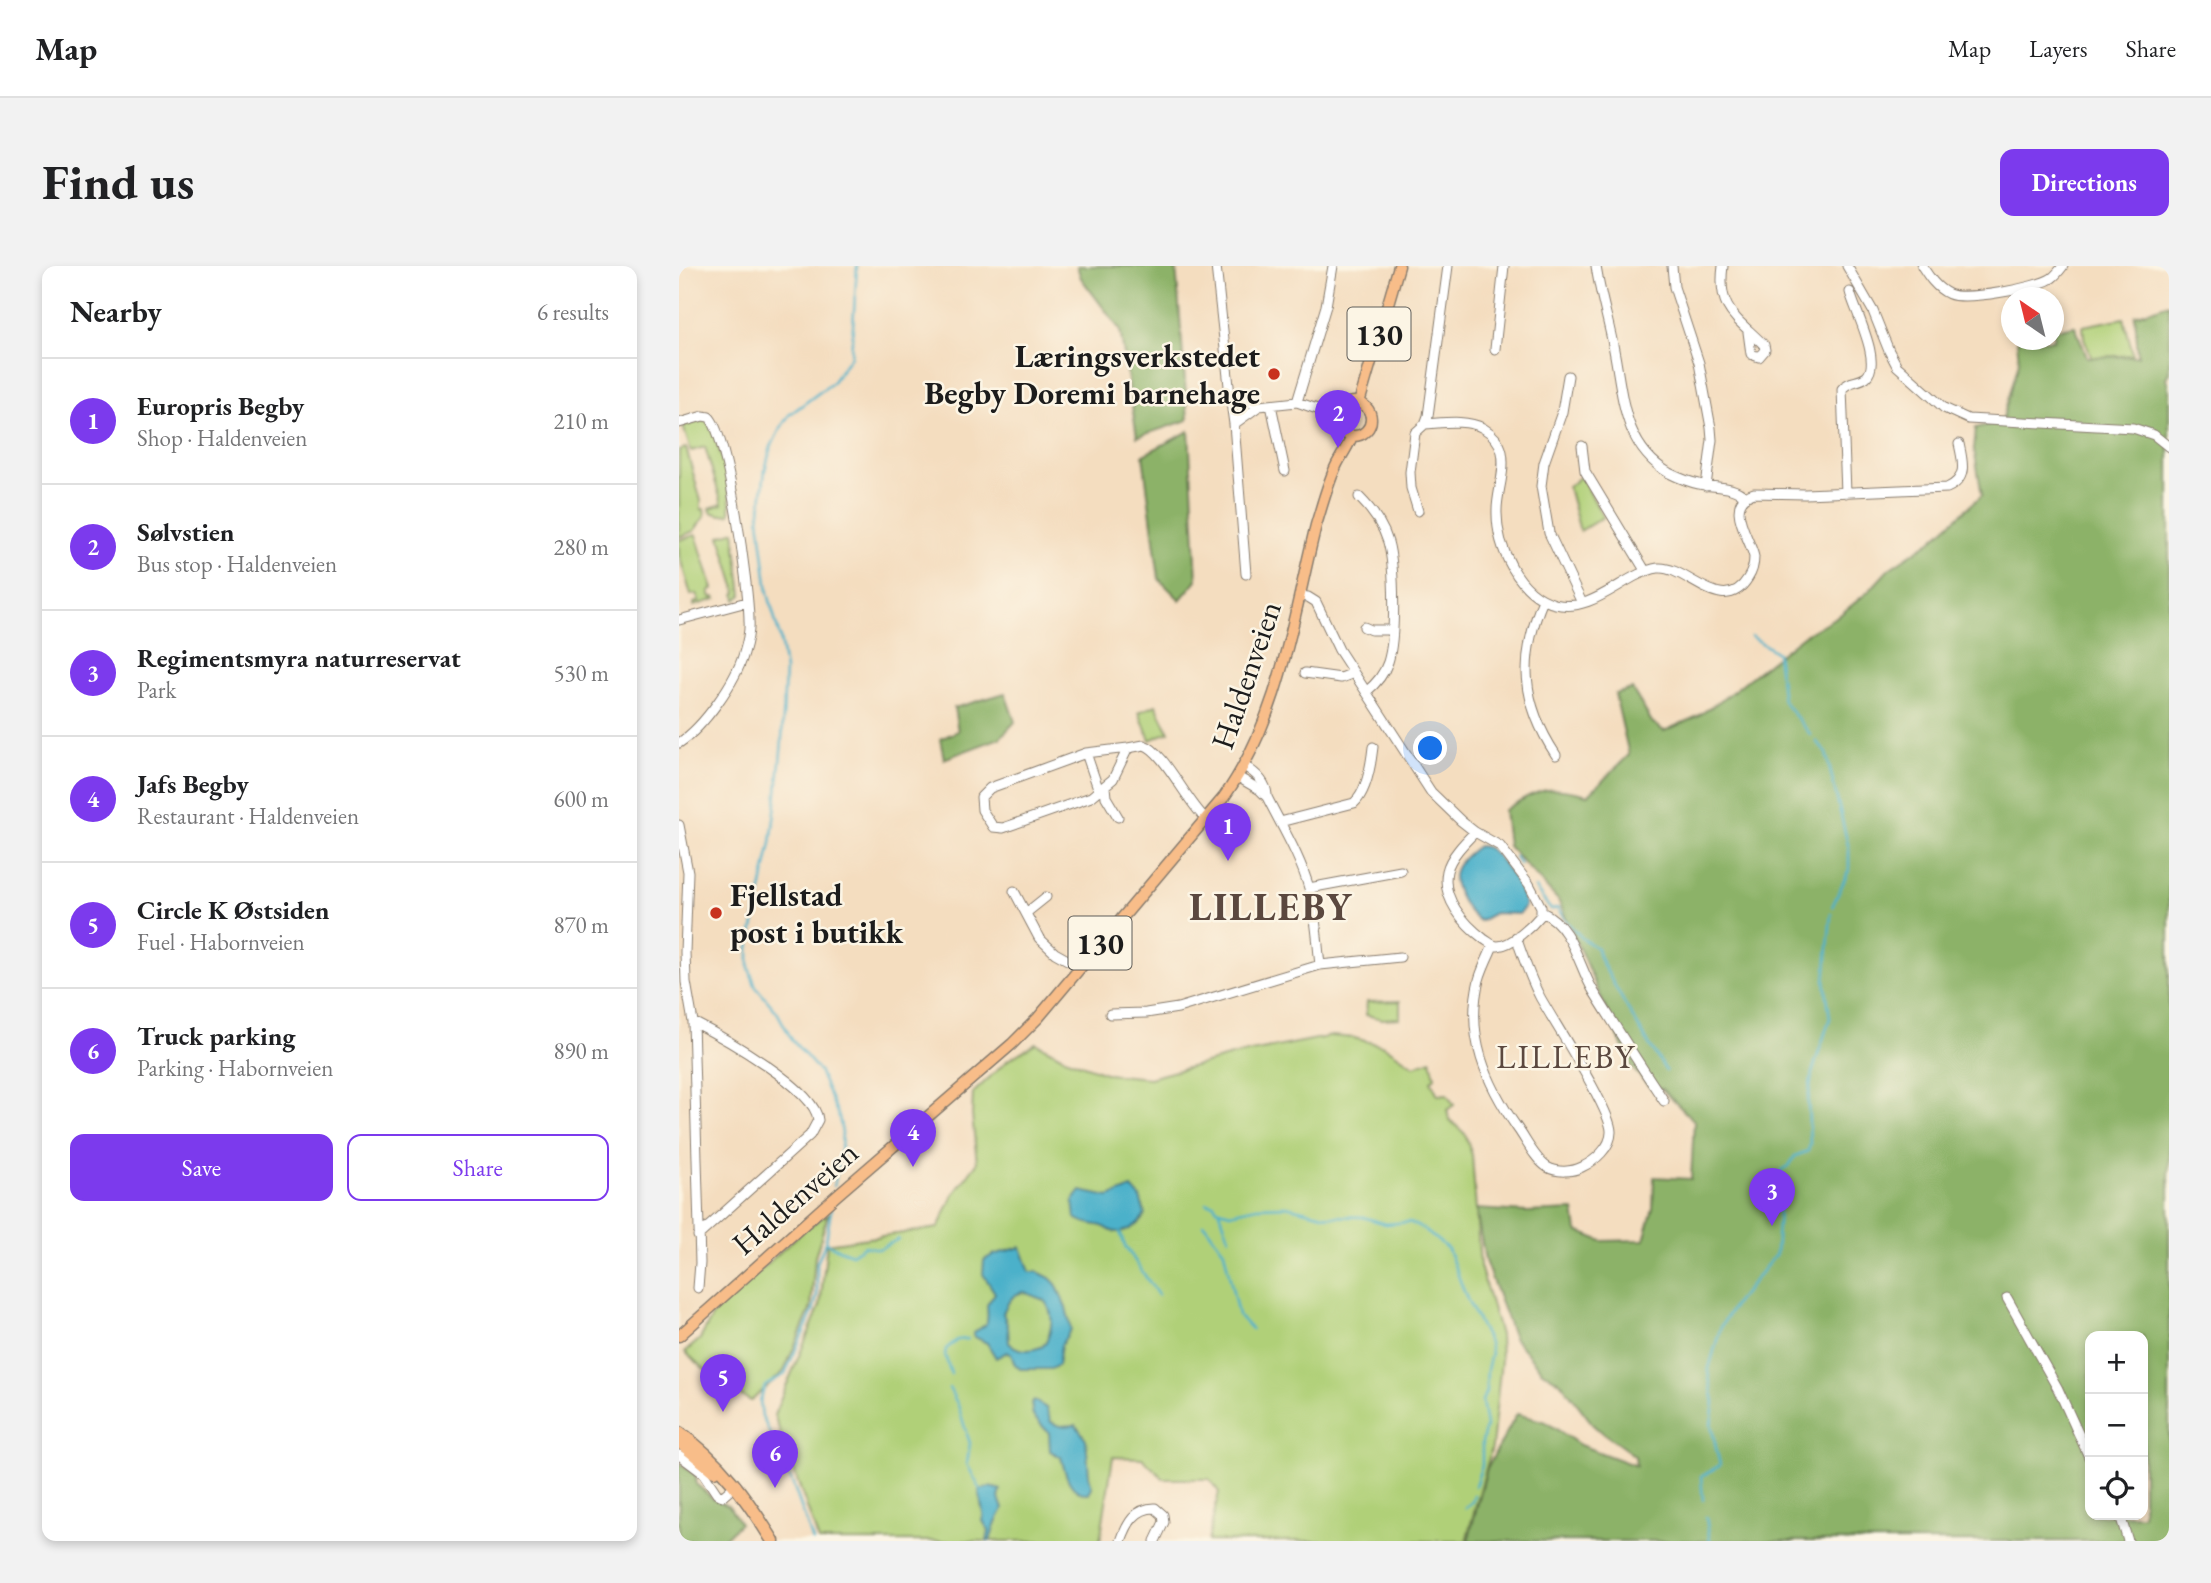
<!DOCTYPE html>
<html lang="en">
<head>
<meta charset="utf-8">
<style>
	body { margin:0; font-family:"EB Garamond",serif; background:#f2f2f2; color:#202124 }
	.controls { position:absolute; right:21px; bottom:21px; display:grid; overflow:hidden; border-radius:14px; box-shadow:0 4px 10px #0003 }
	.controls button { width:63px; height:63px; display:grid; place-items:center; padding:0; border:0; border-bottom:2px solid #e0e0e0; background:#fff; color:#202124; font:35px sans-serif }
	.compass { position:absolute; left:1322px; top:21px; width:63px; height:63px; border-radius:50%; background:#fff; box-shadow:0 4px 10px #0003; rotate:325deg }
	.you { position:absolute; left:752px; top:483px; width:24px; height:24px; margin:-18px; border:5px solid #fff; border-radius:50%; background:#1a73e8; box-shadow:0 0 0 10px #1a73e833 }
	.badge { display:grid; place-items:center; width:46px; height:46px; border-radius:50%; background:#7c3aed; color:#fff; font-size:23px; font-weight:700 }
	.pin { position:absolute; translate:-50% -58px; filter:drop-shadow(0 2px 4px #0008) }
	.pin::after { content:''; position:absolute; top:37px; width:24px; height:21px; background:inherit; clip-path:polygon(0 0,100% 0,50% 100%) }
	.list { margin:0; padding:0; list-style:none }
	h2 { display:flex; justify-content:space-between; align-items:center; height:91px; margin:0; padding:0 28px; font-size:30px }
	h2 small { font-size:23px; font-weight:400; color:#757577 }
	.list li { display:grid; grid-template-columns:46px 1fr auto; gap:21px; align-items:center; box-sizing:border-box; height:126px; padding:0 28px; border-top:2px solid #e0e0e0 }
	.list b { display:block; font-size:26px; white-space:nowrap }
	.list p { margin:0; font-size:23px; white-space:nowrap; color:#757577 }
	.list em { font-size:23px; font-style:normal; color:#757577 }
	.actions { display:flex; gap:14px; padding:21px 28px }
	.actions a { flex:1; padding:16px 0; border:2px solid #7c3aed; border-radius:14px; text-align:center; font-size:24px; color:#7c3aed }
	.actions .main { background:#7c3aed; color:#fff }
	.icon { flex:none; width:38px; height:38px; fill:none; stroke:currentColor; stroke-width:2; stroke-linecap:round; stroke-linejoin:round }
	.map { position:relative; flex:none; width:1490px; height:1275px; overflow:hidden; border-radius:14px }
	header { display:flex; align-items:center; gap:42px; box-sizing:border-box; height:98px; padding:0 35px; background:#fff; border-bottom:2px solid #e0e0e0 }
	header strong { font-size:33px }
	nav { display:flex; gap:38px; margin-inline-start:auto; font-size:24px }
	.intro { display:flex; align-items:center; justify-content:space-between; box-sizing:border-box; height:168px; padding:0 42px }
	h1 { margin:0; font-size:49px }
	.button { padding:18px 32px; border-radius:14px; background:#7c3aed; color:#fff; font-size:24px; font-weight:700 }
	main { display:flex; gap:42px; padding:0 42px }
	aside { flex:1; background:#fff; border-radius:14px; box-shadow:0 4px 10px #0003 }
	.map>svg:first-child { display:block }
</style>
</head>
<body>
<header>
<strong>Map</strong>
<nav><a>Map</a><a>Layers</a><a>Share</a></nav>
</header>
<div class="intro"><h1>Find us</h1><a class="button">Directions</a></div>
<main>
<aside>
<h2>Nearby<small>6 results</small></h2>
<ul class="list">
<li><span class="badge">1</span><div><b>Europris Begby</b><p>Shop · Haldenveien</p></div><em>210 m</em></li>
<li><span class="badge">2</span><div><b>Sølvstien</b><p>Bus stop · Haldenveien</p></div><em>280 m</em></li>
<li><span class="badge">3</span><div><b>Regimentsmyra naturreservat</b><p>Park</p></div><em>530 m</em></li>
<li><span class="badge">4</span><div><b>Jafs Begby</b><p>Restaurant · Haldenveien</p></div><em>600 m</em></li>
<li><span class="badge">5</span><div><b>Circle K Østsiden</b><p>Fuel · Habornveien</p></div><em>870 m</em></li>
<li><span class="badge">6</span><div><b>Truck parking</b><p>Parking · Habornveien</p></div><em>890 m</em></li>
</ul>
<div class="actions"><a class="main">Save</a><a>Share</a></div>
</aside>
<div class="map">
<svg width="1490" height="1275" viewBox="0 0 1490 1275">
	<rect width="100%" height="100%" fill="#fcf5e5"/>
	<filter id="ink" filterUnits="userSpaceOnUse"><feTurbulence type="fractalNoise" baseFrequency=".0143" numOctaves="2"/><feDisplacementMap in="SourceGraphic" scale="14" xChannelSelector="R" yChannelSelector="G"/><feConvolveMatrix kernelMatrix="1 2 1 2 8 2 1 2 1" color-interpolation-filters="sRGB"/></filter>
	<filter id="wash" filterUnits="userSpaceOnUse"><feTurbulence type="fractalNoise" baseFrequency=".00686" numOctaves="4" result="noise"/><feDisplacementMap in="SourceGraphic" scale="28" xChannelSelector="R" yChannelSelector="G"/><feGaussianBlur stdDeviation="1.57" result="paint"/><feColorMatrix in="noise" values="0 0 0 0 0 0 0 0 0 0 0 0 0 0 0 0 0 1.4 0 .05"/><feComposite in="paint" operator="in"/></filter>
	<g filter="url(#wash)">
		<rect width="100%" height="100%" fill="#f4ddbf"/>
		<path fill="#b0d078" stroke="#66764a" stroke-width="2" d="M 1445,52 L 1454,89 L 1413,92 L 1405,72 L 1404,60 Z
			M 24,154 L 30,157 C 41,183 53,220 51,248 L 41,249 L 32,246 L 31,242 L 43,238 L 26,181 L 12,185 L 4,160 Z
			M 7,182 L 22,235 L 22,243 L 25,243 L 26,250 L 15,265 L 0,271 L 0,184 Z
			M 902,210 L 924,251 L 901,265 L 889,221 Z
			M 55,265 L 63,329 L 57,334 L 56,328 L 58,327 L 41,270 Z
			M 17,269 L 34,323 L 30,325 L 32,331 L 36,331 L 37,333 L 15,340 L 15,337 L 20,335 L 17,328 L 12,329 L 0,289 L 0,274 Z
			M 477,439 L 490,466 L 471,474 L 460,446 Z
			M 721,735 L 721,752 L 703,753 L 687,749 L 688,736 Z
			M 653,770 L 675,772 L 705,780 L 735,800 L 752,794 L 756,811 L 752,815 L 759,829 L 768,828 L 775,839 L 768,844 L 770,853 L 786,868 L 793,889 L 801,1000 L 821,1069 L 822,1095 L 813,1181 L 787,1275 L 529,1275 L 540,1226 L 530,1213 L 485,1213 L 463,1192 L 434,1191 L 421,1275 L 140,1275 L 95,1149 L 141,1040 L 148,978 L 259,962 L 274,929 L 298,897 L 293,849 L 294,827 L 329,794 L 357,777 L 386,792 L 429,808 L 470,812 L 557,789 Z
			M 149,948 L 136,991 L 132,1042 L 105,1105 L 72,1135 L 46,1121 L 6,1086 L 21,1073 L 35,1047 L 126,963 Z"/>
		<path fill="#8cb268" stroke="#546742" stroke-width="2" fill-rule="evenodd" d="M 398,0 L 497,0 L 509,154 L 458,171 L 441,64 L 402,12 Z
			M 1490,38 L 1490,106 L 1487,112 L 1490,125 L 1490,1275 L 789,1275 L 808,1202 L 838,1148 L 867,1156 L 901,1179 L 957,1200 L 956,1190 L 916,1161 L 883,1118 L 862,1104 L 835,1072 L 806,995 L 797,943 L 848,946 L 895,944 L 898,965 L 923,975 L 965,974 L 974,942 L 975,911 L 1012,913 L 1015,855 L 983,823 L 971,821 L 953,802 L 879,634 L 829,580 L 825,544 C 861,523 866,518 909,529 L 950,489 L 936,428 L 953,423 L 973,456 L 985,465 L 1019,450 L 1049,429 L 1124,370 L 1162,348 L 1190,325 L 1210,303 L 1253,274 L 1303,229 L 1295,183 L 1297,162 L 1323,155 L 1340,96 L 1338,74 L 1374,74 L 1375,64 L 1396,60 L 1408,91 L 1459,90 L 1456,49 ZM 1411,1070 L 1464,1070 L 1464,1249 L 1411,1249 Z
			M 510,165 L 518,314 L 501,334 L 480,313 L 464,189 Z
			M 326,427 L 336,456 L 321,472 L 265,493 L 261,473 L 279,465 L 275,442 Z
			M 0,1196 L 17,1210 L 17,1218 L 36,1234 L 50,1240 L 61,1257 L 43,1275 L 0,1275 Z"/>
		<path fill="#4bb1ca" stroke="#346673" stroke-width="2" fill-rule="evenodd" d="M 799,580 C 802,580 807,581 810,583 C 822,591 845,626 846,640 L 840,648 L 816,647 L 801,655 C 793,651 788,643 783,635 C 767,608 776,597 799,580 Z
			M 453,922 L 461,931 L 466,948 C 461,959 445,969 433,965 C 429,964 427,961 423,960 C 411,957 408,959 396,952 L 394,935 L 402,925 L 430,931 Z
			M 342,981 L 351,1006 L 359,1006 L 371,1012 L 377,1018 L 387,1041 L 392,1063 L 382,1079 L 379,1099 L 372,1103 L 341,1103 L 335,1097 L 332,1087 L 328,1086 L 317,1092 L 308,1077 L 294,1070 L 294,1067 C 311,1057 309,1057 308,1039 L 316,1027 L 304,1008 L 305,994 L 314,989 ZM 345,1026 L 365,1034 C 376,1047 374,1066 364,1080 C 353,1085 340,1086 330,1077 L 329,1061 L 324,1047 C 329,1036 333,1028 345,1026 Z
			M 356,1135 L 367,1142 L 372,1156 L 380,1160 L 397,1159 L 407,1173 L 410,1210 L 413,1221 L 410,1227 C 390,1229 386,1206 382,1191 L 371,1185 L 370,1167 L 354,1150 L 352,1137 Z
			M 311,1221 L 322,1224 L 320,1232 L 324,1243 L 317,1256 L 311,1275 L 308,1275 L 310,1265 L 304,1255 C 306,1247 300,1234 300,1224 Z"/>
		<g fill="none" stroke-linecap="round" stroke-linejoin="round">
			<path stroke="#4bb1ca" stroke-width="2.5" d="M 1072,370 L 1098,387 L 1104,435 L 1132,469
				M 1137,475 L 1147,487 L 1170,583 L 1170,604 L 1153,641
				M 836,591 L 841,599
				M 856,622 L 872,644 L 878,642 L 887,655 L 904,673 L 918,682 C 920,695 925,700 931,711 C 948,743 967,774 987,805
				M 155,920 L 162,883 L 163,867 L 160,851 L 140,805 L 113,774 L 98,746 L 77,721 L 70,702 L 70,682 L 92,577 L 97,537 L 103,475 L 106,404 L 101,372 L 89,327 L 80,253 L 86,204 L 92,181 L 101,163 L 110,149 L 153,117 L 172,90 L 178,0
				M 528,937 L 535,938 L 538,943 L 551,947 L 578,941 L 607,940 L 649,950 L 684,951 L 707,958 L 730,956 L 744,963 L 769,983 L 788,1033 L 810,1077 L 812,1087 L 808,1104 L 807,1125 L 803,1135 L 807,1160 L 803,1176 L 803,1199 L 796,1220
				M 541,946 L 550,972
				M 525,958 L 545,985 L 559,1049 L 573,1064
				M 441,966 L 446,980 L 479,1029
				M 147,975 L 154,981 L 173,988 L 185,980 L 200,983 L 220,973
				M 272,1108 L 266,1089 L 267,1083 L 278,1074 L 289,1073
				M 270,1122 L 279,1139 L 287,1165
				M 288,1168 L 291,1177 L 288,1198 L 301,1223
				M 1024,1234 L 1022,1211 L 1041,1199 L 1032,1159 L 1035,1136 L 1029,1106 L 1042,1060 L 1057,1037 L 1097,988 L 1100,943 L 1106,925 L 1102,904 L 1110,900 L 1116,890 L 1129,885 L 1131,878 L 1129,835 L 1133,807 L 1151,752 L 1146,715 L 1152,648
				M 786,1242 L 793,1236 L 795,1229
				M 1027,1251 L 1031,1275
				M 134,1275 L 115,1221 L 83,1150 L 81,1135 L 86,1120 L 106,1108 L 134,1045 L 138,1030 L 138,997 L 147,975 L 152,944"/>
		</g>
	</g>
	<g filter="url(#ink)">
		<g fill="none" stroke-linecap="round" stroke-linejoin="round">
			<g stroke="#887c6e" stroke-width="11">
				<path id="minor" d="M 537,0 L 551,129
					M 917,0 C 921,29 930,56 935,84 C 944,130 944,180 990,207 C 1000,212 1010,216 1020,218 C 1036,222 1054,219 1066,231
					M 993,0 L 995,21 L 1020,97 L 1032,162 L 1033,174 L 1027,220
					M 1044,0 C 1038,44 1057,51 1085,79 L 1086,84 L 1080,91 L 1072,88 L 1069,66
					M 1168,0 L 1194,45 L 1210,85 L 1218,100 L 1265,142 L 1289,153 L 1454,162 L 1475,169 L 1490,181
					M 1243,0 C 1250,11 1257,22 1270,28 C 1286,35 1358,22 1373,12 C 1377,9 1381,4 1384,0
					M 816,83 L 825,0
					M 889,110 L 883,146 L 865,197 L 862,220 L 870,267 L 903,337
					M 618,136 L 647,40 L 654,0
					M 592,139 L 606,205
					M 580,140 L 555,158 L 551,129 L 580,140 L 618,136 L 658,150
					M 0,157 L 24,150 L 30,151 C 49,168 70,323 70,355 C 71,365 68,377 65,387 C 57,415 25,461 0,477
					M 555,158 L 567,308
					M 746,158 C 764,157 787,153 804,162 C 813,167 821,176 823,186 C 827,205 818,226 818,244 C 817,280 839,328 876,338 C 914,348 946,307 979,302 C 1007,299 1044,353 1069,312 C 1073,306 1075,298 1075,291 C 1072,273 1043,237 1075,227 L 1126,228 L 1268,222 C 1289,213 1284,196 1280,178
					M 903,180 L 906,205 L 967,306
					M 1167,227 L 1163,123 C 1170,114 1179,117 1187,111 C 1204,97 1175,43 1171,26
					M 680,231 C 693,244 704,259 709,276 C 716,301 717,371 709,396 C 705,408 697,418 687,426
					M 739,245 L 732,222 L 731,206 L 736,167 L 746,158 L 749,150 L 769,0
					M 621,330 L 629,331 L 637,336 L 660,384 L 752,526 L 782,555 L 796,566 L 821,580 L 850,618 L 862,641 L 862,649 C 853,660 833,679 819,680 C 813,680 810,676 805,673 C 785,658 762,632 768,605 C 771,591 786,576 796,566
					M 864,334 C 840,391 842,436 877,489
					M 0,354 L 68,336
					M 685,361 L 692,364 L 713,364
					M 626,407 L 662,412 L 675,407
					M 449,482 L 407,487 L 311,522 L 302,531 L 303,544 L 314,561 L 324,562 L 412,531 L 434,513 L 449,482 L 465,479 C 484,484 508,536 526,552
					M 407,487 L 420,525
					M 565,500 C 577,507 587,516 588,529
					M 559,511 L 581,524 L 588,531 C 603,561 621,590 630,622 C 637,647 638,673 641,699 L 721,691
					M 426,521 L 427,531 L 439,551
					M 601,556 L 675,537 C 688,526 692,499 694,481
					M 0,559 L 9,606 L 6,686 L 7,716 L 14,756 L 21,997 L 19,1022
					M 630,622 L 722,605
					M 335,625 L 360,672 L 376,687 L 401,701
					M 863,646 C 894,660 899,700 915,726 C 938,763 961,799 985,835
					M 347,647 L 367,631
					M 814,680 C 809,691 803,703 800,714 C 786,770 807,817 839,863 C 847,874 856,893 868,901 C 878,907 893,906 903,901 C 916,895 932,881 932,866 C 933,845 874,755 861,731 C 851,712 844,691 837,671
					M 431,748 L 467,747 L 499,742 L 641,699
					M 14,756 C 42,770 137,823 139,854 L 131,869 L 19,970
					M 1328,1032 L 1379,1123 L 1411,1193
					M 0,1189 L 24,1207 L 38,1228 L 44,1230 L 57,1219
					M 1441,1249 L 1449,1275
					M 442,1275 C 448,1258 456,1242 476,1242 L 484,1249 L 485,1256 L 476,1275"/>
			</g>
			<g stroke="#887c6e" stroke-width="13">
				<path id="major" d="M658 153a17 17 0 1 1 34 0a17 17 0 1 1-34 0Z
					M 680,137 L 720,0
					M 0,1070 L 158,929 L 333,778 L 359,752 L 545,531 C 601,452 614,351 637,259 C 643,240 649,216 658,198 C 663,188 669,181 673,170"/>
			</g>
			<g stroke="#887c6e" stroke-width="15">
				<path id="highway" d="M 0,1167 C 41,1195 68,1233 94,1275
					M 3,1178 L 35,1205"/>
			</g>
			<use href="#minor" stroke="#fff" stroke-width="9"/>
			<use href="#major" stroke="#f8bd89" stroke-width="10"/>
			<use href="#highway" stroke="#f8bd89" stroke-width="12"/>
		</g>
	</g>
	<g fill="#c8321e" stroke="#fcf5e5" stroke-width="2.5">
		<circle cx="595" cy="108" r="7"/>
		<circle cx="37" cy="647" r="7"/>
	</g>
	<g text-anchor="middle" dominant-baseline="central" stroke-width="5" stroke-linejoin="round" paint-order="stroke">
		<g fill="#fcf5e5" stroke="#5f5d58" stroke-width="2">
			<rect x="668.5" y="41.5" width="63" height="53" rx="5"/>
			<rect x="389.5" y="650.5" width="63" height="53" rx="5"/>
		</g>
		<g font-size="30" font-weight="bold" fill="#1c1c1c">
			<text x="700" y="68">130</text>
			<text x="421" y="677">130</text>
		</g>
		<g font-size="32" font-weight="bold" fill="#1c1c1c" stroke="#fcf5e5" text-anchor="end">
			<text x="581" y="90">Læringsverkstedet<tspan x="581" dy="37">Begby Doremi barnehage</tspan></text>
			<text x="51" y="629" text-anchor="start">Fjellstad<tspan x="51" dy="37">post i butikk</tspan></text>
		</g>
		<g font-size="32" fill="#1c1c1c" stroke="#fcf5e5">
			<text transform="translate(567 409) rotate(-71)">Haldenveien</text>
			<text transform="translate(116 932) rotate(-41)">Haldenveien</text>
		</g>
		<g font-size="33" letter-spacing="2" fill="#5b483f" stroke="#fcf5e5">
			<text x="887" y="790">LILLEBY</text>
		</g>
		<g font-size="38" font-weight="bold" letter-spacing="2" fill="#5b483f" stroke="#fcf5e5">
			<text x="592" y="640">LILLEBY</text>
		</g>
	</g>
</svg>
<div class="controls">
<button>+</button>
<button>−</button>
<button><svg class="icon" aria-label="locate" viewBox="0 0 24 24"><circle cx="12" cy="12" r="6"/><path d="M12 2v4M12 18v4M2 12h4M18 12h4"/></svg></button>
</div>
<svg class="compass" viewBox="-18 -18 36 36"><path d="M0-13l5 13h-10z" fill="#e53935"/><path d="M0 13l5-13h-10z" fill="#757577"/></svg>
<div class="you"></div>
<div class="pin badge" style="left:549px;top:595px">1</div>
<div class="pin badge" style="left:659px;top:182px">2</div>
<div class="pin badge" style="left:1093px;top:960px">3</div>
<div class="pin badge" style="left:234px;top:901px">4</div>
<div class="pin badge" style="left:44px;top:1146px">5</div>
<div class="pin badge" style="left:96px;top:1222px">6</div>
</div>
</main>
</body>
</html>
